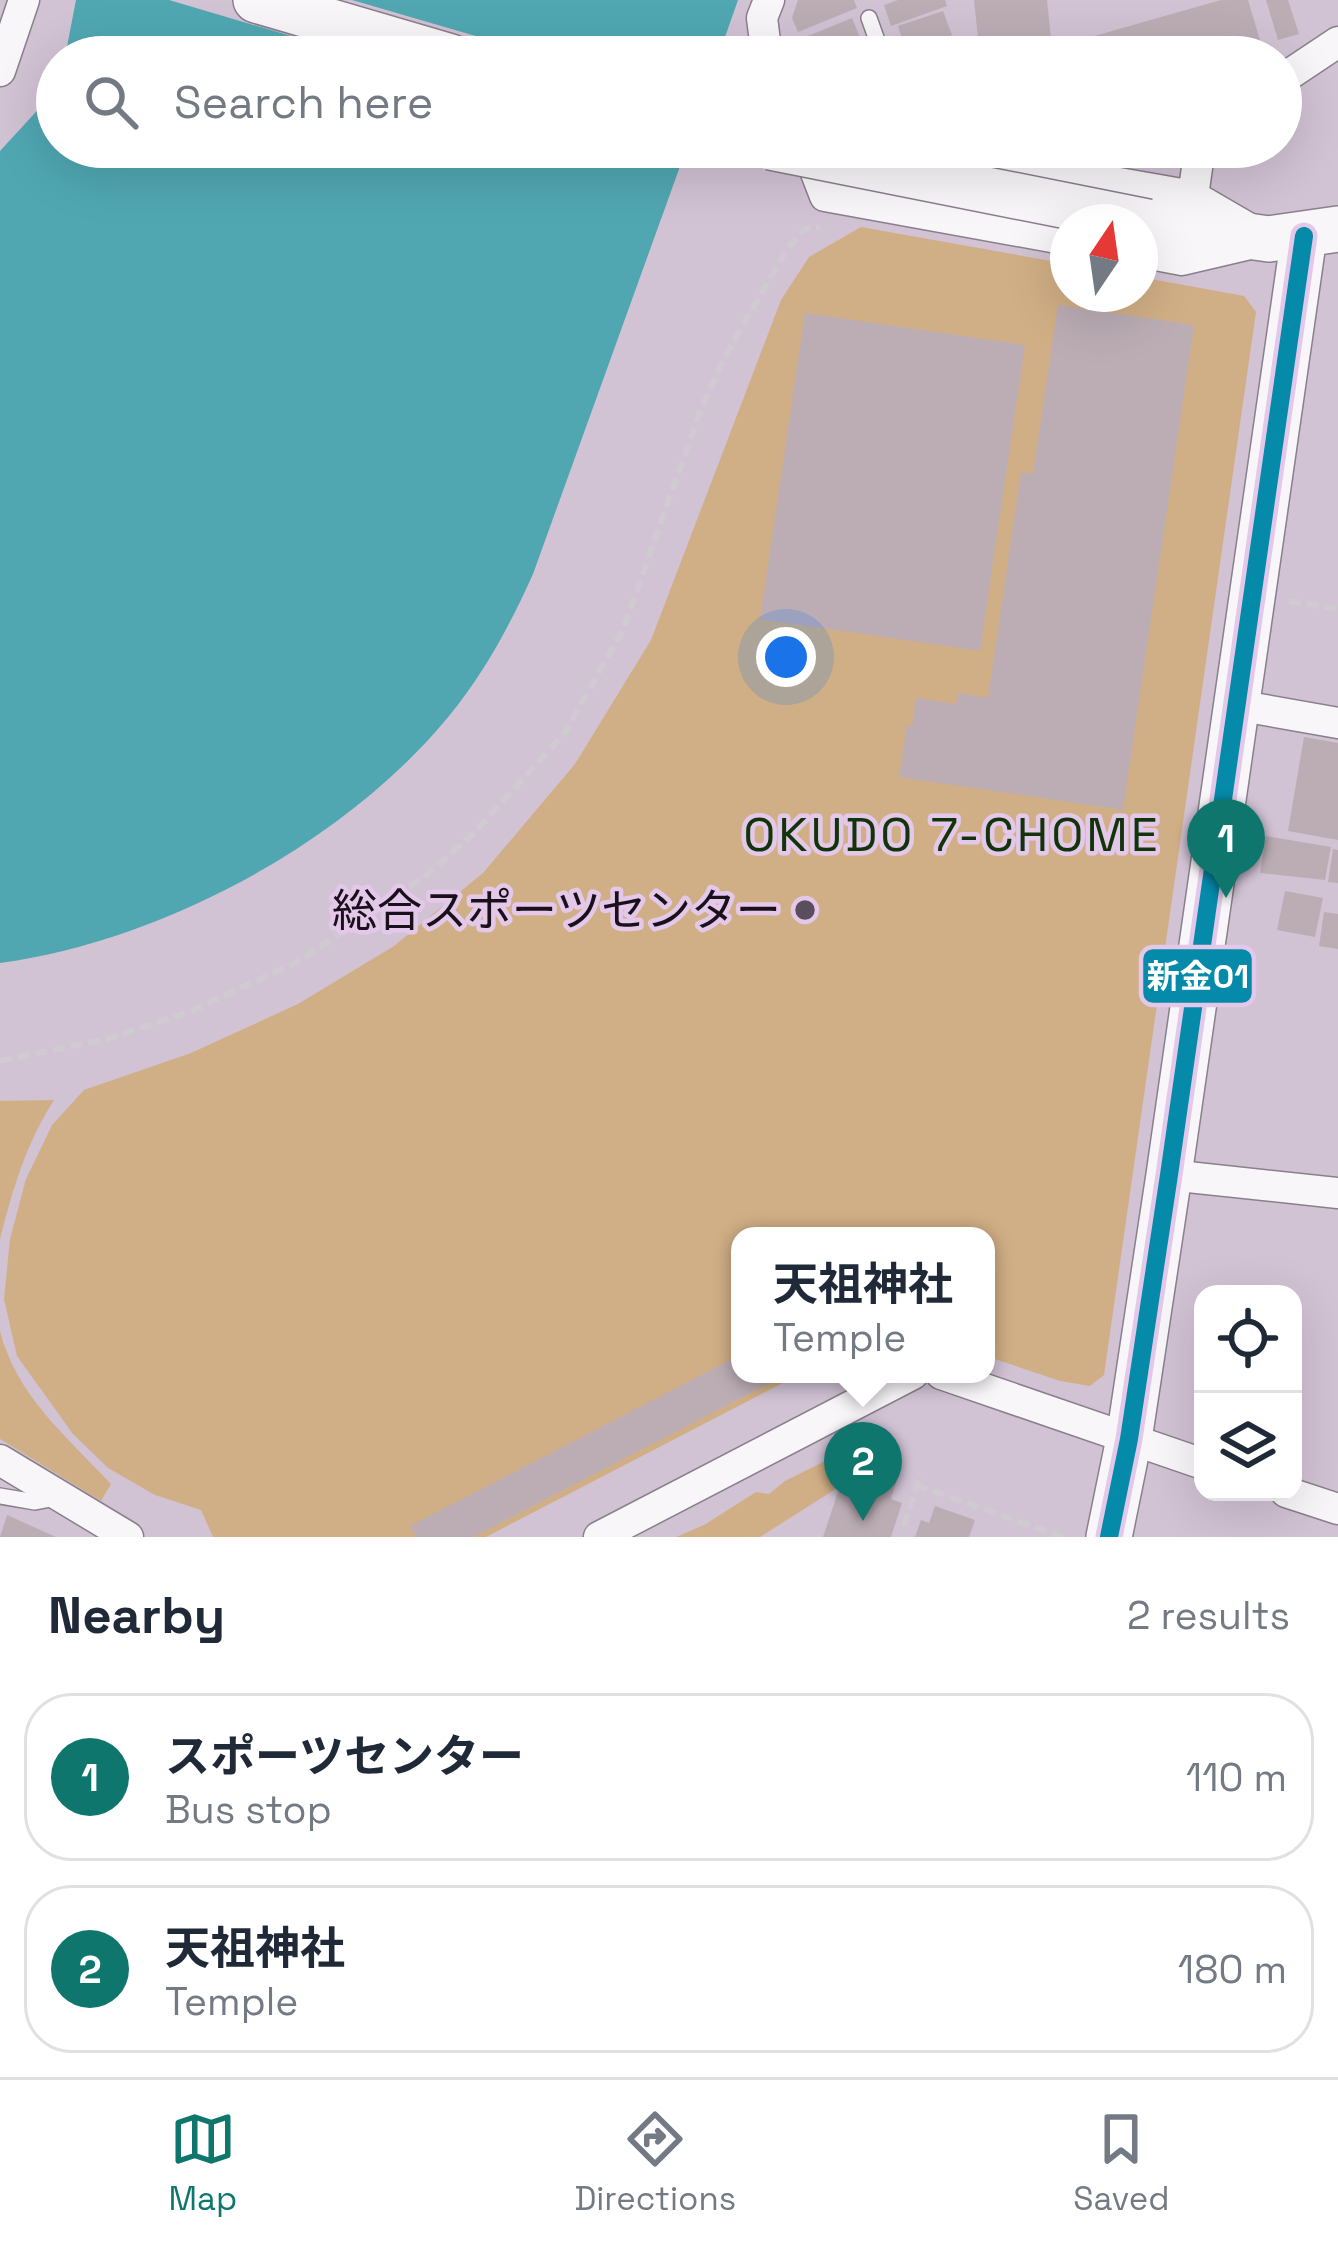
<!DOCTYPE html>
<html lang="en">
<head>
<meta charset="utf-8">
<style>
	body { margin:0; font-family:"Space Grotesk","Noto Sans JP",sans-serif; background:#f6f6f7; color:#1f2937 }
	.controls { position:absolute; right:36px; bottom:36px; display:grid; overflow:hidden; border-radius:24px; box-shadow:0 12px 48px #0002 }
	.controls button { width:108px; height:108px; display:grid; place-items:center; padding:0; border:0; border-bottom:3px solid #e0e1e3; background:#fff; color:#1f2937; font:60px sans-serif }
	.compass { position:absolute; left:1050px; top:204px; width:108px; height:108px; border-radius:50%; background:#fff; box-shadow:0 12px 48px #0002; rotate:13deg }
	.you { position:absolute; left:786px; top:657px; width:42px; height:42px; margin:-30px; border:9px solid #fff; border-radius:50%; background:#1a73e8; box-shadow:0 0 0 18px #1a73e833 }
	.badge { display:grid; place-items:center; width:78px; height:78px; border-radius:50%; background:#0f766e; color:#fff; font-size:39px; font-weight:700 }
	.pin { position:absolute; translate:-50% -99px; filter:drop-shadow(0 3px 6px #0008) }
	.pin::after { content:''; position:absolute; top:63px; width:42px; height:36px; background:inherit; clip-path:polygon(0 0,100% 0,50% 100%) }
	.popup { position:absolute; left:731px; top:1227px; width:264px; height:156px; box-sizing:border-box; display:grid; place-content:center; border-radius:24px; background:#fff; filter:drop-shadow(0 3px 9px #0005); font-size:39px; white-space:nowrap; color:#747a83 }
	.popup b { font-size:45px; color:#1f2937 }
	.popup::after { content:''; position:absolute; left:50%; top:100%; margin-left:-24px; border:24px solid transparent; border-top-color:#fff }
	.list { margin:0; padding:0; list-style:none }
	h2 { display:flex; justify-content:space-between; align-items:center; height:156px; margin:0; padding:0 48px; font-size:51px }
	h2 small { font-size:39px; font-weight:400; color:#747a83 }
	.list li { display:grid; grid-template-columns:78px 1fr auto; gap:36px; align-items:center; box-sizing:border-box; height:168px; margin:0 24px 24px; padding:0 24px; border:3px solid #e0e1e3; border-radius:48px }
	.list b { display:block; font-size:45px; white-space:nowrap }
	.list p { margin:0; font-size:39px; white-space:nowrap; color:#747a83 }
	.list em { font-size:39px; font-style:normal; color:#747a83 }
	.icon { flex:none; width:66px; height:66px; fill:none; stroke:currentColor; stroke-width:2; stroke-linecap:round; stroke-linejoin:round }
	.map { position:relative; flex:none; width:1338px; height:1537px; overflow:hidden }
	.search { position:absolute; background:#fff; box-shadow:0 12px 48px #0002; left:36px; right:36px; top:36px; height:132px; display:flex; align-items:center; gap:30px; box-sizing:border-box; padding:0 42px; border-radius:66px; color:#747a83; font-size:45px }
	.sheet { height:540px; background:#fff }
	nav { display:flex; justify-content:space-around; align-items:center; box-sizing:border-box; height:168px; border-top:3px solid #e0e1e3; background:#fff; font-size:33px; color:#747a83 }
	nav a { display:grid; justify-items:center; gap:6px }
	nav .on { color:#0f766e }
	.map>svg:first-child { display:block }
</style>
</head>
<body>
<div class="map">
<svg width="1338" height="1537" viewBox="0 0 1338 1537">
	<rect width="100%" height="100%" fill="#d1c2d4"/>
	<path fill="#d1af86" d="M 861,227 L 1068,264 L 1068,294 L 1140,294 L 1140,277 L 1244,296 L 1256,312 L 1104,1375 L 1090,1386 L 1060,1381 L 986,1356 L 986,1236 L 740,1236 L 740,1374 L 800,1374 L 486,1537 L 213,1537 L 201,1510 L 155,1495 L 108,1468 L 73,1434 L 17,1356 L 4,1299 L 10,1239 L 26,1179 L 52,1125 L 84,1090 L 191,1053 L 298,1004 L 394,946 L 483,873 L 575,764 L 651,640 L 781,300 L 809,257 Z
		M 54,1100 C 26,1144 13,1188 0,1239 L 0,1101 Z
		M 0,1331 C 16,1395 67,1437 111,1484 L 101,1501 L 0,1439 Z
		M 825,1461 L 839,1467 L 841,1474 L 834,1490 L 760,1537 L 676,1537 L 704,1525 L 756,1492 L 769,1494 L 785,1481 Z"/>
	<path fill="#50a7b2" d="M 76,0 L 738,0 L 718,57 L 65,57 Z
		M 57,89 L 57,147 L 687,147 L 533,574 C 510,625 485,672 449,716 C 345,843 162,941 0,963 L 0,151 Z"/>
	<path fill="#d1c2d4" d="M 169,0 L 352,0 L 548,57 L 362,57 Z"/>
	<path fill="#bcadb5" d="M 798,0 L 854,0 L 857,8 L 798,32 L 792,18 Z
		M 898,0 L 945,0 L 947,6 L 891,26 L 884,5 Z
		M 974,0 L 1047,0 L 1052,48 L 1221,0 L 1248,0 L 1265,57 L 1027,57 L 1042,51 L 980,57 Z
		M 1266,0 L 1288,0 L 1299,34 L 1278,40 Z
		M 943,11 L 952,35 L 906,51 L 898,26 Z
		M 852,18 L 868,57 L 797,57 L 791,43 Z
		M 954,42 L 959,57 L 914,57 Z
		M 1058,305 L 1194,325 L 1123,810 L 899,777 L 907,725 L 912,726 L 916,698 L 956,704 L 958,693 L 988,698 L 1021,472 L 1033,474 Z
		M 805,313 L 1025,345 L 980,651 L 760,619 Z
		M 1304,737 L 1338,743 L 1338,840 L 1288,831 Z
		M 1266,836 L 1331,847 L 1325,880 L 1260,873 Z
		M 1333,849 L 1338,850 L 1338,883 L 1328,882 Z
		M 1285,891 L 1323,898 L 1315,937 L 1277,930 Z
		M 1324,912 L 1338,914 L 1338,949 L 1319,946 Z
		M 740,1355 L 740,1374 L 765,1374 L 770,1383 L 473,1537 L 416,1537 L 410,1526 Z
		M 867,1456 L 901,1467 L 891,1499 L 902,1503 L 891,1537 L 823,1537 L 841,1483 L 857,1488 Z
		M 935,1506 L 975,1520 L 969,1537 L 915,1537 L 921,1520 L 929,1523 Z
		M 7,1515 L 56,1537 L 0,1537 Z"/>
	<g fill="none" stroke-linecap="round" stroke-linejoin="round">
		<g stroke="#8a7f8c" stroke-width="18">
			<path id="lane" d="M 869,18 L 883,57
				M 0,1496 L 35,1502 L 56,1498"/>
		</g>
		<g stroke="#8a7f8c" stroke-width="33">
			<path id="street" d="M 767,57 L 762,18 L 769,0
				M 0,71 L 24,0
				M 1281,80 L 1338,42
				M 806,147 L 825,196 L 1068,240
				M 913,147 L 1193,196 L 1248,228
				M 1193,196 L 1200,147
				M 1140,252 L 1182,260 L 1246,245
				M 1236,705 L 1338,723
				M 1169,1175 L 1338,1193
				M 941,1374 L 1203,1464
				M 0,1460 L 128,1537
				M 1286,1492 L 1338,1509
				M 599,1537 L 913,1374"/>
		</g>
		<g stroke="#8a7f8c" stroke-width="48">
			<path id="secondary" d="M 256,0 L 451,57
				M 1148,222 L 1269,239 L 1338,229
				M 1109,1537 L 1129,1439 L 1169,1175 L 1304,236"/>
		</g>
		<path stroke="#d0cbd1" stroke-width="6" stroke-dasharray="12 6" stroke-linecap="butt" d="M 1289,601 L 1338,609
			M 0,1061 L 107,1039 L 189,1012 L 301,960 L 427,875 L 475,832 L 564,734 L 623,630 L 700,412 L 723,360 L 787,249 L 805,229 L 819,227
			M 916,1485 L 1063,1537
			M 904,1526 L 920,1473"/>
		<use href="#lane" stroke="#f8f6f9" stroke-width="15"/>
		<use href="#street" stroke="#f8f6f9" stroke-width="30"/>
		<use href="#secondary" stroke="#f8f6f9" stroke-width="45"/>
		<g stroke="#8a7f8c" stroke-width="48" stroke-linecap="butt">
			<path id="secondary-bridge" d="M 770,147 L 1148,222"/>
		</g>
		<use href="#secondary-bridge" stroke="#f8f6f9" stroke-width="45"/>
		<g stroke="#e3c8e9" stroke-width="27">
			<path id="bus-1" d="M 1109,1537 L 1129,1439 L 1169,1175 L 1304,236"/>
		</g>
		<use href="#bus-1" stroke="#058aaa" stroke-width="18"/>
	</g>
	<circle fill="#594e5c" stroke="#e3c8e9" stroke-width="4.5" cx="805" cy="910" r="12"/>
	<g text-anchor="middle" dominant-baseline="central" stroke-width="9" stroke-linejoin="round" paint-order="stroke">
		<g font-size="45" fill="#19101b" stroke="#e3c8e9" text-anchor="end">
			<text x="781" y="910">総合スポーツセンター</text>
		</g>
		<g font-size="48" letter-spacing="3" fill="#11340a" stroke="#e3c8e9">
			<text x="952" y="834">OKUDO 7-CHOME</text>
		</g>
	</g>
	<rect stroke="#e3c8e9" stroke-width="4.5" x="1141" y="947" width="113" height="58" rx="12" fill="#058aaa"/>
	<g font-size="33" text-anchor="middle" font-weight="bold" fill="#fff">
		<text x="1198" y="988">新金01</text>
	</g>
</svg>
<div class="controls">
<button><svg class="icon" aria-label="locate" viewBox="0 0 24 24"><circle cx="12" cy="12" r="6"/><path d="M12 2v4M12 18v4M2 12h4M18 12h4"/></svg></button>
<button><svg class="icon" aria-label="layers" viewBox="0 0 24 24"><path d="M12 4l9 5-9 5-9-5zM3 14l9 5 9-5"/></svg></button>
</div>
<svg class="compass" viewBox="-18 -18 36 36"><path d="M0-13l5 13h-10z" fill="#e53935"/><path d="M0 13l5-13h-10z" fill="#747a83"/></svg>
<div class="you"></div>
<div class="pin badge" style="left:1226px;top:898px">1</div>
<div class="pin badge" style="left:863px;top:1521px">2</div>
<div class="popup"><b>天祖神社</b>Temple</div>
<div class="search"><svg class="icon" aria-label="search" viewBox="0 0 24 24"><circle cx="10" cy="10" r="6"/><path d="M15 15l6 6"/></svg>Search here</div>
</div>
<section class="sheet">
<h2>Nearby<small>2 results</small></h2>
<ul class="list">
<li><span class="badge">1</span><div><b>スポーツセンター</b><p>Bus stop</p></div><em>110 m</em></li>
<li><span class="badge">2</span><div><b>天祖神社</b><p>Temple</p></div><em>180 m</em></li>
</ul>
</section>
<nav>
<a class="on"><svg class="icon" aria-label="map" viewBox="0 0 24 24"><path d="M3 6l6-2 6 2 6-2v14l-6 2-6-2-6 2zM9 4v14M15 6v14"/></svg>Map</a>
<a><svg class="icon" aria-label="directions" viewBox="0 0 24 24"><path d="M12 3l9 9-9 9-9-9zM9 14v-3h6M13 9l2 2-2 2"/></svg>Directions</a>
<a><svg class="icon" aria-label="saved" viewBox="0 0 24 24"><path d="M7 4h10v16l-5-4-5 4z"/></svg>Saved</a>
</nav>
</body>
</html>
